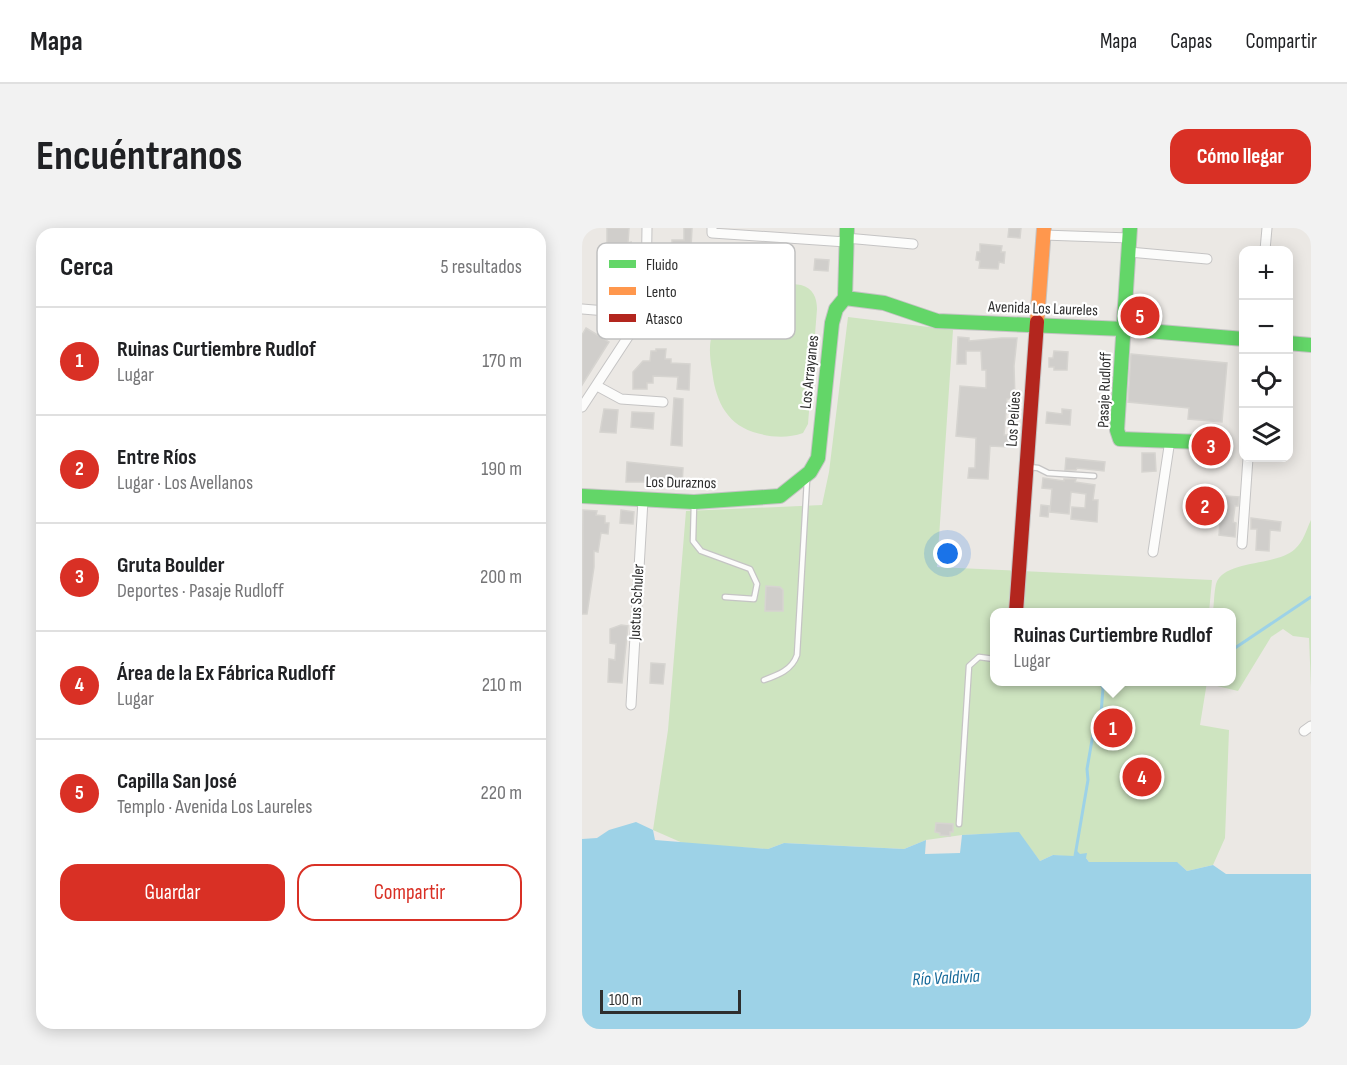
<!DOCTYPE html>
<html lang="es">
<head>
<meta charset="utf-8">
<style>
	body { margin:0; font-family:"Sofia Sans Condensed",sans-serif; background:#f2f2f2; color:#202124 }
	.controls { position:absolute; right:18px; top:18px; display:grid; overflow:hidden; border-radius:12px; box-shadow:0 3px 15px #0003 }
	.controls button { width:54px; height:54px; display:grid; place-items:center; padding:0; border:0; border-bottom:2px solid #e0e0e0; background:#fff; color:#202124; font:30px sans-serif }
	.scale { position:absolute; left:18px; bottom:15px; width:141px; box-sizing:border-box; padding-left:6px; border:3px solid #2e2e2e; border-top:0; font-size:16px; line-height:21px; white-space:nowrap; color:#2e2e2e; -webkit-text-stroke:4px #fff; paint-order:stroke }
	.you { position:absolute; left:366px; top:326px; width:21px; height:21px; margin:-15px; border:4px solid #fff; border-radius:50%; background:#1a73e8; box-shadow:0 0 0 9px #1a73e833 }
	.badge { display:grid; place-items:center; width:39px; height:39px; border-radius:50%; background:#d93025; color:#fff; font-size:20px; font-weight:700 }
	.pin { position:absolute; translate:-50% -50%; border:3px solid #fff; box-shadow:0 2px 6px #0006 }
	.popup { position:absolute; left:408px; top:380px; width:246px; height:78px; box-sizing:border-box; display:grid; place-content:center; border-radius:12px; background:#fff; filter:drop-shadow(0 2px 4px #0005); font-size:20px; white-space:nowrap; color:#757577 }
	.popup b { font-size:22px; color:#202124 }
	.popup::after { content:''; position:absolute; left:50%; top:100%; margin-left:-12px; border:12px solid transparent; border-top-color:#fff }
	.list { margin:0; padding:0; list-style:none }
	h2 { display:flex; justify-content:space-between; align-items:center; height:78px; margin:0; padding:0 24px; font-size:26px }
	h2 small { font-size:20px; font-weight:400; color:#757577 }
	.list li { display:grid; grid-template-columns:39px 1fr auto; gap:18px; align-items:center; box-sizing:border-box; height:108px; padding:0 24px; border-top:2px solid #e0e0e0 }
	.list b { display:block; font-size:22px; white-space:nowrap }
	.list p { margin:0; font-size:20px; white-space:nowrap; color:#757577 }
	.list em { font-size:20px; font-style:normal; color:#757577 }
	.actions { display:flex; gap:12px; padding:18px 24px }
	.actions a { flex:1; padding:14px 0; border:2px solid #d93025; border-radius:18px; text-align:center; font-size:21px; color:#d93025 }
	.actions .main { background:#d93025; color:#fff }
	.icon { flex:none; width:33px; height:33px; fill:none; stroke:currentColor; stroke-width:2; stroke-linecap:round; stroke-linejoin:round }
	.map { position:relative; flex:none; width:729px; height:801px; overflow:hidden; border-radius:18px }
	header { display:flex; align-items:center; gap:36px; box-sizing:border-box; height:84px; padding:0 30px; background:#fff; border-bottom:2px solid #e0e0e0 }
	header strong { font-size:28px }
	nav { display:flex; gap:33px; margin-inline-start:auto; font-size:21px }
	.intro { display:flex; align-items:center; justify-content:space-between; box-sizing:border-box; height:144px; padding:0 36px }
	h1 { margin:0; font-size:42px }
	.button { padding:15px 27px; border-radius:18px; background:#d93025; color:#fff; font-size:21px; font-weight:700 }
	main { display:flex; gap:36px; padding:0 36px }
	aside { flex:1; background:#fff; border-radius:18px; box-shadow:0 3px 15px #0003 }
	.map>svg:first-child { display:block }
</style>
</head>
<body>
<header>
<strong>Mapa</strong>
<nav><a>Mapa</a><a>Capas</a><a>Compartir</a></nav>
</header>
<div class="intro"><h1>Encuéntranos</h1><a class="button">Cómo llegar</a></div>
<main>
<aside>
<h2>Cerca<small>5 resultados</small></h2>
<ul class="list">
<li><span class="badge">1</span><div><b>Ruinas Curtiembre Rudlof</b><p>Lugar</p></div><em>170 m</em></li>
<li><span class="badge">2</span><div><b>Entre Ríos</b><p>Lugar · Los Avellanos</p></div><em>190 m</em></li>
<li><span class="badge">3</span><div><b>Gruta Boulder</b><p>Deportes · Pasaje Rudloff</p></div><em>200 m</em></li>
<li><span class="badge">4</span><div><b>Área de la Ex Fábrica Rudloff</b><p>Lugar</p></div><em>210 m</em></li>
<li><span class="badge">5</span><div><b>Capilla San José</b><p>Templo · Avenida Los Laureles</p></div><em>220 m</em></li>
</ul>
<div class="actions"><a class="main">Guardar</a><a>Compartir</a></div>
</aside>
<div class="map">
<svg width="729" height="801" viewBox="0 0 729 801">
	<rect width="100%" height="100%" fill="#ebe8e4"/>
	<path fill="#cee4c0" d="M 141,48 L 150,48 L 219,57 C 231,60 235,70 235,81 L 226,196 L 221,205 C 204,211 187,209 171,204 C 142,194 133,169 130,142 C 128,131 127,121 129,110 C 131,102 135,95 136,88 C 137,77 134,66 135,55 Z
		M 73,68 L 86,71 L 81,93 L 68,90 Z
		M 266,89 L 371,102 L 355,339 L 630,352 L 627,384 L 412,384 L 412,454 L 625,454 L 618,497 L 647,502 L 643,610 L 631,637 L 605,643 L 596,635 L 507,634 L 504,630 L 471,627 L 458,633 L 448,620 L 423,605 L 380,607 L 344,612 L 322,621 L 202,615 L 186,621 L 103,616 L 71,602 L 86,502 L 104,283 L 240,277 L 247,244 Z
		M 729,292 L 729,459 L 727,410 L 711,408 L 701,401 L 689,409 L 656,463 L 635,458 L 632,454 L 650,454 L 650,384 L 631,384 C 632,376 632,365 634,356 C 642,331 694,339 713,321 C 722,313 724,302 729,292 Z"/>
	<path fill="#9dd2e7" d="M 54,594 L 71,602 L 73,612 L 186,621 L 202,615 L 322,621 L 344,612 L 343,626 L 378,625 L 380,607 L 437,604 L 458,633 L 471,627 L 492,628 L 495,623 L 498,626 L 505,625 L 504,630 L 507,634 L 595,634 L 605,643 L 631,637 L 644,646 L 729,646 L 729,801 L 0,801 L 0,611 L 15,610 L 27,602 Z"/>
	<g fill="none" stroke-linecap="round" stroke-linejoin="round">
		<path stroke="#9dd2e7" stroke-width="3" d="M 650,422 L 729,369
			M 493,628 L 506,552 L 505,541 L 514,489 L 519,486 L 521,460 L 518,454"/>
	</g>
	<path fill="#d0cecb" stroke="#d6d4d0" stroke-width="1.5" d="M 25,0 L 47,0 L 46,15 L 49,14 L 49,30 L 43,30 L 43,57 L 37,57 L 37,60 L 18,60 L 18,42 L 25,42 Z
		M 102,0 L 110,0 L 109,20 L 103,26 L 106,28 L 96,41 L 79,23 L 79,16 L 90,17 L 90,12 L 102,12 Z
		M 427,0 L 439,0 L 438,10 L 426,9 Z
		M 398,16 L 420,18 L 419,24 L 423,24 L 422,35 L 417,34 L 416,41 L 397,40 L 398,33 L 394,32 L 395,24 L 398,24 Z
		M 137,20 L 152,21 L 151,35 L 147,35 L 146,53 L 131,51 L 132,40 L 136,40 Z
		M 233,31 L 247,32 L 246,43 L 232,42 Z
		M 84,41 L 111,43 L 110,54 L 94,54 L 94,57 L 85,57 Z
		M 69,98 L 76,102 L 73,110 L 65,107 Z
		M 4,100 L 27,114 L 0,157 L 0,107 Z
		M 376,109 L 387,110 L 387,113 L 420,110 L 435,110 L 432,138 L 433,171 L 425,171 L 422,207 L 429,207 L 428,219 L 408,218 L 406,251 L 386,250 L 387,240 L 393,240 L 394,210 L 374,208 L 378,158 L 404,160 L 404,142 L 400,142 L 399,123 L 384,123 L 384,136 L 375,136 Z
		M 74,121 L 84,121 L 83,131 L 89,131 L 89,135 L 108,136 L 107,162 L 95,161 L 96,149 L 71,148 L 71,155 L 65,155 L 65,161 L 51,161 L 51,144 L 61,133 L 68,133 L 69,123 L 74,123 Z
		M 472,123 L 486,124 L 485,142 L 472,142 L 472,139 L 467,139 L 467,130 L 471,130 Z
		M 549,126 L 645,135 L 640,194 L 606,191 L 607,180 L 546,174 Z
		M 92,170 L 101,171 L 100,218 L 89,217 Z
		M 22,181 L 36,182 L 34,205 L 18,204 Z
		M 480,181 L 489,182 L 488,197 L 464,195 L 465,184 L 480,186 Z
		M 50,184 L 72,185 L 71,201 L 49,199 Z
		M 560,225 L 573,225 L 574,243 L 560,244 Z
		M 484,230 L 523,234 L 522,243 L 495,240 L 494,242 L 483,242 Z
		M 45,234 L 101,240 L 100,258 L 84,257 L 84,254 L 44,254 Z
		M 461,250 L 482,253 L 482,251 L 494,251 L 493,254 L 513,257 L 511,272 L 516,272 L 515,294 L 489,291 L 490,279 L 503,280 L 504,266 L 489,264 L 487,286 L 468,284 L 470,261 L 460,260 Z
		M 644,268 L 657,269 L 656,278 L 653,278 L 651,294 L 654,295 L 653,309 L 637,307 L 638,292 L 635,292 L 636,286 L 609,283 L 611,270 L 644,273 Z
		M 459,277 L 467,278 L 466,289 L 458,288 Z
		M 1,282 L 15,283 L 14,287 L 23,288 L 23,295 L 27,295 L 26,306 L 19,305 L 16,324 L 12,323 L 12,339 L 5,386 L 0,386 Z
		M 39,282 L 52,284 L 51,296 L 38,295 Z
		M 669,290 L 699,294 L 698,303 L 688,302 L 687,323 L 674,322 L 675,301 L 669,301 Z
		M 184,358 L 198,359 L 201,362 L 201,383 L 183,383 Z
		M 39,397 L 46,398 L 40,455 L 26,454 L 27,431 L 33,432 L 34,416 L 28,415 L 28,401 Z
		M 69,435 L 83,436 L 81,456 L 68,455 Z
		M 354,595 L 371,596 L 371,604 L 368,604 L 368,608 L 358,607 L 358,605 L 353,604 Z"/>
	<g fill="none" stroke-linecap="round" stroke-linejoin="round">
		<g stroke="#c5c4c4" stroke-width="7">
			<path id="lane" d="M 447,239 L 456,240 L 466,245 L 512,248
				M 112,276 L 111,313 L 119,323 L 168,341 L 175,356 L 172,371 L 143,369
				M 182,452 C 196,447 210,442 215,427 L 225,252
				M 377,596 L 387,438 L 397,429 L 412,431"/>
		</g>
		<g stroke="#c5c4c4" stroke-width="11">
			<path id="street" d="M 130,0 L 130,5 L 264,14
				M 461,7 L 548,10
				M 264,10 L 331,16
				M 683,22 L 685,0
				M 547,24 L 625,31
				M 0,81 L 61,86
				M 15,158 L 39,171 L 81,174
				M 0,179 L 61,86 L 64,62 L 65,0
				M 660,316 L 666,230
				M 571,324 L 588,212
				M 49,477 L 61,272
				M 722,503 L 729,498"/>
		</g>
		<g stroke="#c5c4c4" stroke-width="16">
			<path id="fast" d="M 548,0 L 535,202 L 538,211 L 620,214
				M 263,70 L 302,75 L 355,93 L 542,101 L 662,111
				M 706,115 L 729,117
				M 0,268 L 112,274 L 198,268 L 228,244 L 236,230 L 250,95 L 254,81 L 263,70 L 265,0"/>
		</g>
		<g stroke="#c5c4c4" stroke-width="16">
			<path id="slow" d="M 455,94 L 462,0"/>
		</g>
		<g stroke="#c5c4c4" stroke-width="16">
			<path id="jam" d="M 434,384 L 455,94"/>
		</g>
		<use href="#lane" stroke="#fcfcfb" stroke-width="4.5"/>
		<use href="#street" stroke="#fcfcfb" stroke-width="9"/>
		<use href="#fast" stroke="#63d668" stroke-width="14"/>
		<use href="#slow" stroke="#ff974d" stroke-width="14"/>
		<use href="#jam" stroke="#b3261e" stroke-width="14"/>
	</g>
	<g text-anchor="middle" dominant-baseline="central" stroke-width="4.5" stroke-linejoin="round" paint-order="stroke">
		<g font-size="16" fill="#2e2e2e" stroke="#fff">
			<text transform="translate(461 81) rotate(2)">Avenida Los Laureles</text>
			<text transform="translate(228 144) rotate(-84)">Los Arrayanes</text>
			<text transform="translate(523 162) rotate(-88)">Pasaje Rudloff</text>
			<text transform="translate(432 191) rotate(-86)">Los Pelúes</text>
			<text transform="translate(99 255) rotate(1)">Los Duraznos</text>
			<text transform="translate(55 374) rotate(-87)">Justus Schuler</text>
		</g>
		<g font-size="18" font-style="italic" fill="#166999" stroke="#fff">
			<text transform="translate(364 750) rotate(-3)">Río Valdivia</text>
		</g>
	</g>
	<rect x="15" y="15" width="198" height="96" rx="9" fill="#fff" stroke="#c0c0c0" stroke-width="1.5"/>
	<rect x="27" y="32" width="27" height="8" fill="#63d668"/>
	<rect x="27" y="59" width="27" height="8" fill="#ff974d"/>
	<rect x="27" y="86" width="27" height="8" fill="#b3261e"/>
	<g font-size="16" fill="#2e2e2e">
		<text x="64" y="42">Fluido</text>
		<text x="64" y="69">Lento</text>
		<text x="64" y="96">Atasco</text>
	</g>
</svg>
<div class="controls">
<button>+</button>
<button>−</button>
<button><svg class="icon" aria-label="locate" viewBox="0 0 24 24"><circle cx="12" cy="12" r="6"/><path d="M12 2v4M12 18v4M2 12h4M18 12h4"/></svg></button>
<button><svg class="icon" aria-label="layers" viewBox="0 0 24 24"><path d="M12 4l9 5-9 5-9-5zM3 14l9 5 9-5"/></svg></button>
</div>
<div class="scale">100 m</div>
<div class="you"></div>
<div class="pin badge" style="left:531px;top:500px">1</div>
<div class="popup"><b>Ruinas Curtiembre Rudlof</b>Lugar</div>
<div class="pin badge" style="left:623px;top:278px">2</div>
<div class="pin badge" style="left:629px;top:218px">3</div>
<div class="pin badge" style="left:560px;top:549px">4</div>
<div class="pin badge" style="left:558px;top:88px">5</div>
</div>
</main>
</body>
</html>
